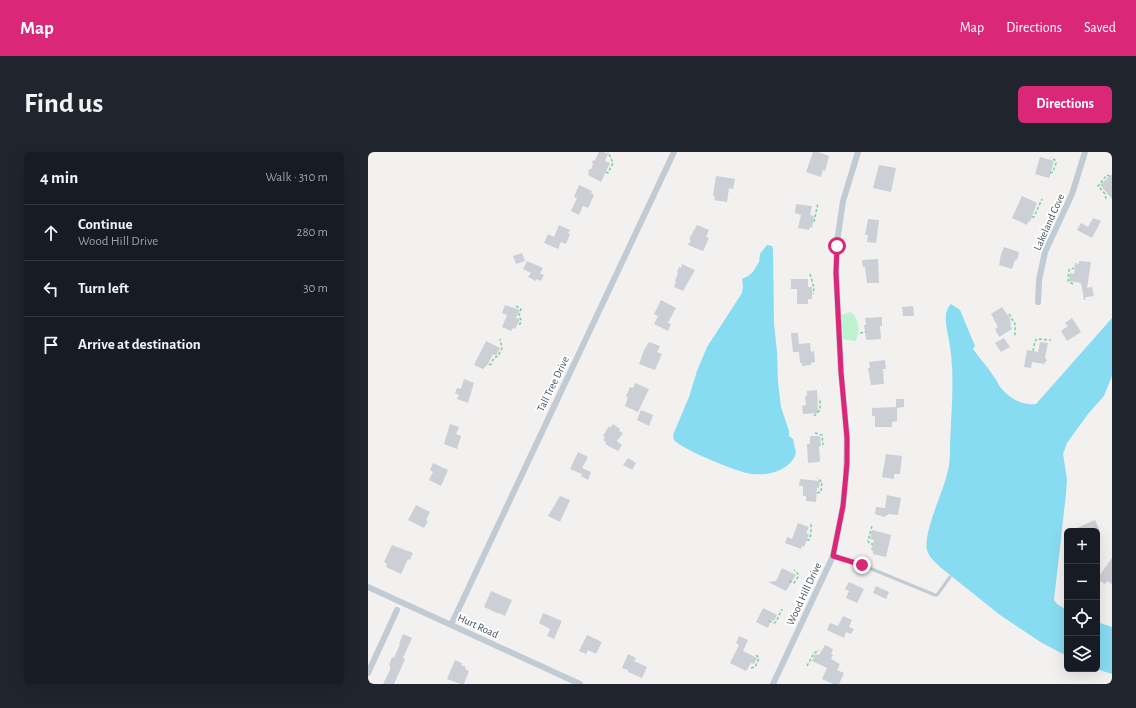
<!DOCTYPE html>
<html lang="en">
<head>
<meta charset="utf-8">
<style>
	body { margin:0; font-family:"Alegreya Sans",sans-serif; background:#20242c; color:#f1f3f6 }
	.controls { position:absolute; right:12px; bottom:12px; display:grid; overflow:hidden; border-radius:6px; box-shadow:0 4px 16px #0002 }
	.controls button { width:36px; height:36px; display:grid; place-items:center; padding:0; border:0; border-bottom:1px solid #363941; background:#171b24; color:#f1f3f6; font:20px sans-serif }
	.stop { position:absolute; width:12px; height:12px; margin:-9px; border:3px solid #db2777; border-radius:50%; background:#fff }
	.stop.end { background:#db2777; border-color:#fff; box-shadow:0 1px 4px #0008 }
	.list { margin:0; padding:0; list-style:none }
	h2 { display:flex; justify-content:space-between; align-items:center; height:52px; margin:0; padding:0 16px; font-size:17px }
	h2 small { font-size:13px; font-weight:400; color:#9ea1a6 }
	.list li { display:grid; grid-template-columns:26px 1fr auto; gap:12px; align-items:center; box-sizing:border-box; height:56px; padding:0 16px; border-top:1px solid #363941 }
	.list b { display:block; font-size:15px; white-space:nowrap }
	.list p { margin:0; font-size:13px; white-space:nowrap; color:#9ea1a6 }
	.list em { font-size:13px; font-style:normal; color:#9ea1a6 }
	.icon { flex:none; width:22px; height:22px; fill:none; stroke:currentColor; stroke-width:2; stroke-linecap:round; stroke-linejoin:round }
	.map { position:relative; flex:none; width:744px; height:532px; overflow:hidden; border-radius:6px }
	header { display:flex; align-items:center; gap:24px; box-sizing:border-box; height:56px; padding:0 20px; background:#db2777; color:#fff }
	header strong { font-size:19px }
	nav { display:flex; gap:22px; margin-inline-start:auto; font-size:14px }
	.intro { display:flex; align-items:center; justify-content:space-between; box-sizing:border-box; height:96px; padding:0 24px }
	h1 { margin:0; font-size:28px }
	.button { padding:10px 18px; border-radius:6px; background:#db2777; color:#fff; font-size:14px; font-weight:700 }
	main { display:flex; gap:24px; padding:0 24px }
	aside { flex:1; background:#171b24; border-radius:6px; box-shadow:0 4px 16px #0002 }
	.map>svg:first-child { display:block }
</style>
</head>
<body>
<header>
<strong>Map</strong>
<nav><a>Map</a><a>Directions</a><a>Saved</a></nav>
</header>
<div class="intro"><h1>Find us</h1><a class="button">Directions</a></div>
<main>
<aside>
<h2>4 min<small>Walk · 310 m</small></h2>
<ul class="list">
<li><svg class="icon" aria-label="ahead" viewBox="0 0 24 24"><path d="M12 20V5M6 11l6-6 6 6"/></svg><div><b>Continue</b><p>Wood Hill Drive</p></div><em>280 m</em></li>
<li><svg class="icon" aria-label="left" viewBox="0 0 24 24"><path d="M17 20v-9H6M10 6l-5 5 5 5"/></svg><div><b>Turn left</b></div><em>30 m</em></li>
<li><svg class="icon" aria-label="arrive" viewBox="0 0 24 24"><path d="M6 21V4h12l-3 4 3 4H6"/></svg><div><b>Arrive at destination</b></div></li>
</ul>
</aside>
<div class="map">
<svg width="744" height="532" viewBox="0 0 744 532">
	<rect width="100%" height="100%" fill="#f3f0f0"/>
	<path fill="#bdf2d1" d="M 482,160 C 491,164 493,182 487,189 L 475,187 L 473,163 Z"/>
	<path fill="#88dcf1" d="M 399,93 L 404,94 L 405,97 L 406,171 L 409,200 L 410,230 L 413,255 L 421,279 L 421,284 L 425,287 L 428,301 C 423,318 401,324 384,322 C 371,321 316,298 307,289 C 305,287 306,286 305,283 L 321,245 L 329,219 L 339,195 L 374,141 L 375,134 L 374,127 L 380,124 L 385,120 L 391,110 L 392,102 Z
		M 583,152 L 592,158 L 607,194 L 605,197 C 612,207 620,215 626,225 C 629,228 630,233 633,236 C 641,246 655,254 668,252 L 744,166 L 744,224 L 736,244 L 720,262 L 699,291 L 695,302 L 699,327 L 698,342 L 686,448 L 689,452 L 699,458 L 699,504 L 674,491 L 632,463 L 572,415 C 567,410 561,405 559,398 C 555,381 575,340 579,322 C 582,313 582,304 582,295 C 583,257 588,221 580,183 C 578,172 575,160 583,152 Z
		M 729,470 L 744,475 L 744,522 L 728,517 L 729,517 Z"/>
	<path fill="#cccfd5" d="M 231,0 L 236,0 L 240,2 L 237,9 L 242,11 L 233,30 L 220,23 L 221,20 L 220,18 L 223,17 L 225,12 L 224,9 L 227,8 Z
		M 445,0 L 450,0 L 461,4 L 457,19 L 455,18 L 453,25 L 438,20 Z
		M 672,5 L 686,9 L 681,26 L 667,22 Z
		M 511,13 L 528,16 L 523,40 L 505,36 Z
		M 744,22 L 744,47 L 732,33 Z
		M 348,24 L 367,27 L 365,37 L 361,36 L 359,50 L 346,48 L 347,45 L 345,44 Z
		M 211,33 L 224,39 L 223,41 L 226,43 L 220,56 L 215,54 L 211,63 L 203,59 L 209,46 L 206,45 Z
		M 654,44 L 669,51 L 662,70 L 661,69 L 659,73 L 644,66 Z
		M 428,52 L 444,54 L 442,63 L 446,64 L 444,76 L 442,75 L 441,78 L 430,76 L 433,63 L 427,61 Z
		M 725,66 L 733,69 L 724,86 L 709,78 L 713,71 L 720,75 Z
		M 500,67 L 511,68 L 508,91 L 499,90 L 500,83 L 497,83 Z
		M 191,73 L 202,78 L 200,81 L 202,82 L 198,92 L 193,90 L 190,97 L 176,91 L 180,82 L 186,85 Z
		M 329,73 L 341,78 L 338,85 L 341,86 L 335,99 L 320,93 L 323,88 L 321,87 Z
		M 636,95 L 651,100 L 649,108 L 647,108 L 644,117 L 631,113 L 633,102 Z
		M 154,101 L 157,109 L 148,112 L 145,104 Z
		M 510,107 L 511,131 L 499,131 L 497,115 L 495,115 L 494,108 Z
		M 159,109 L 175,116 L 172,121 L 176,123 L 173,129 L 169,127 L 168,129 L 160,125 L 163,121 L 155,117 Z
		M 711,109 L 723,110 L 719,136 L 724,135 L 726,144 L 718,145 L 717,148 L 716,148 L 713,131 L 701,129 L 702,121 L 706,122 L 707,111 L 711,112 Z
		M 314,112 L 327,118 L 315,139 L 306,135 L 308,129 L 307,129 L 310,121 L 309,120 L 311,115 L 313,116 Z
		M 423,127 L 440,127 L 440,135 L 444,135 L 444,147 L 440,147 L 440,152 L 429,152 L 429,137 L 423,137 Z
		M 293,148 L 308,156 L 300,171 L 303,172 L 300,179 L 286,172 L 290,164 L 286,162 Z
		M 137,153 L 152,158 L 148,166 L 152,167 L 147,177 L 145,176 L 143,179 L 134,175 L 139,163 L 134,161 Z
		M 545,154 L 546,164 L 535,164 L 534,155 Z
		M 634,155 L 643,168 L 642,169 L 643,172 L 642,173 L 644,177 L 631,185 L 627,177 L 630,175 L 623,162 Z
		M 514,165 L 514,174 L 512,174 L 513,187 L 499,188 L 499,187 L 498,187 L 496,173 L 498,173 L 497,166 Z
		M 704,166 L 713,180 L 699,189 L 693,179 L 700,174 L 697,171 Z
		M 423,181 L 430,181 L 431,192 L 442,191 L 443,200 L 446,199 L 447,210 L 443,211 L 443,213 L 434,214 L 434,211 L 432,211 L 431,200 L 425,200 Z
		M 636,186 L 642,195 L 633,200 L 627,191 Z
		M 118,189 L 132,196 L 128,204 L 125,202 L 120,212 L 115,217 L 106,213 Z
		M 281,190 L 292,194 L 289,200 L 294,202 L 287,218 L 271,212 L 276,198 Z
		M 672,190 L 680,191 L 677,206 L 679,208 L 676,212 L 664,210 L 663,216 L 656,215 L 659,198 L 670,200 Z
		M 517,208 L 518,217 L 515,217 L 516,232 L 503,233 L 500,216 L 502,216 L 501,210 Z
		M 96,227 L 106,231 L 100,251 L 89,247 L 91,243 L 87,241 L 89,236 L 93,237 Z
		M 267,231 L 281,237 L 270,260 L 257,254 L 260,245 L 258,244 L 262,235 L 265,236 Z
		M 449,238 L 450,261 L 435,262 L 434,254 L 438,253 L 437,244 L 439,244 L 439,239 Z
		M 528,247 L 536,247 L 536,255 L 529,256 L 529,269 L 524,270 L 524,275 L 507,275 L 507,264 L 504,264 L 504,256 L 528,255 Z
		M 273,258 L 285,263 L 281,274 L 269,268 Z
		M 82,272 L 91,275 L 88,282 L 93,284 L 89,297 L 76,292 Z
		M 245,272 L 252,277 L 251,279 L 255,281 L 249,289 L 254,293 L 250,299 L 237,292 L 238,290 L 235,288 L 237,285 L 235,284 L 241,274 L 242,276 Z
		M 442,284 L 452,284 L 453,294 L 451,294 L 452,309 L 450,310 L 440,311 L 439,292 L 442,292 Z
		M 210,300 L 220,305 L 214,316 L 223,320 L 220,328 L 213,324 L 214,322 L 202,317 Z
		M 518,302 L 534,304 L 532,322 L 526,322 L 526,327 L 514,325 Z
		M 260,306 L 268,311 L 264,318 L 255,313 Z
		M 65,311 L 80,318 L 73,334 L 61,328 L 65,320 L 62,318 Z
		M 432,327 L 452,329 L 451,336 L 449,336 L 448,350 L 438,349 L 438,344 L 435,344 L 435,334 L 431,334 Z
		M 519,343 L 533,346 L 530,363 L 521,362 L 516,365 L 507,362 L 508,355 L 517,356 Z
		M 192,344 L 202,348 L 192,370 L 180,364 Z
		M 48,353 L 62,360 L 58,368 L 60,369 L 56,376 L 40,368 Z
		M 727,368 L 732,379 L 702,379 Z
		M 430,371 L 441,375 L 438,381 L 441,382 L 436,395 L 434,394 L 433,397 L 417,391 L 419,385 L 424,387 Z
		M 504,378 L 523,383 L 518,405 L 505,402 L 505,399 L 503,398 L 506,388 L 502,387 Z
		M 24,393 L 45,401 L 42,408 L 40,407 L 33,422 L 18,415 L 19,412 L 16,410 Z
		M 744,406 L 744,432 L 739,429 L 737,432 L 729,427 Z
		M 414,416 L 428,423 L 418,439 L 400,430 L 408,429 Z
		M 481,430 L 496,437 L 489,451 L 478,446 L 481,439 L 477,437 Z
		M 508,434 L 521,440 L 518,447 L 505,441 Z
		M 123,439 L 144,448 L 137,464 L 131,461 L 131,462 L 116,455 Z
		M 395,456 L 409,463 L 406,469 L 403,468 L 400,476 L 388,470 Z
		M 175,461 L 194,469 L 186,487 L 179,484 L 182,477 L 171,471 Z
		M 475,464 L 484,468 L 481,475 L 486,477 L 483,482 L 478,480 L 476,486 L 459,478 L 462,471 L 470,474 Z
		M 35,482 L 44,486 L 35,506 L 37,507 L 26,532 L 15,532 L 22,518 L 22,513 L 21,513 L 24,505 L 26,506 L 32,492 L 31,492 Z
		M 219,483 L 234,490 L 228,502 L 220,498 L 218,502 L 211,499 Z
		M 371,484 L 380,488 L 375,499 L 389,506 L 386,512 L 383,511 L 378,519 L 362,511 L 371,493 L 368,491 Z
		M 457,493 L 465,497 L 463,502 L 465,503 L 463,507 L 472,512 L 469,518 L 476,521 L 471,532 L 465,532 L 454,527 L 459,516 L 444,509 L 447,502 L 451,503 Z
		M 260,502 L 268,506 L 266,509 L 279,515 L 274,526 L 260,520 L 260,518 L 254,516 Z
		M 87,508 L 94,511 L 93,513 L 98,515 L 97,517 L 101,519 L 96,532 L 92,532 L 79,527 Z"/>
	<g fill="none" stroke-linecap="round" stroke-linejoin="round">
		<path stroke="#73d2a2" stroke-width="1.5" stroke-dasharray="3 2" stroke-linecap="butt" d="M 238,20 L 240,21 L 245,11 L 240,0
			M 682,21 L 685,20 L 688,11 L 687,8 L 683,6
			M 738,47 L 737,42 L 730,34 L 739,23 L 743,25
			M 664,65 L 666,65 L 674,47
			M 446,70 L 450,51
			M 442,122 L 446,136 L 445,142
			M 705,132 L 700,129 L 701,118 L 706,116
			M 148,154 L 153,157 L 151,164 L 153,168 L 152,172 L 149,172
			M 641,162 L 647,172 L 647,185
			M 492,181 L 498,180
			M 665,199 L 667,189 L 669,187 L 683,188
			M 121,213 L 123,212 L 126,206 L 130,204 L 134,196 L 132,187
			M 446,264 L 452,258 L 452,248 L 450,248
			M 447,281 L 454,283 L 455,293
			M 449,341 L 453,340 L 454,330 L 449,326
			M 504,374 L 500,389 L 502,392 L 505,392
			M 439,388 L 441,388 L 443,382 L 443,370
			M 421,429 L 426,431 L 430,425 L 430,422 L 426,418
			M 401,469 L 406,471 L 408,470 L 414,457
			M 439,514 L 446,501 L 451,498
			M 383,516 L 387,515 L 391,506 L 387,502"/>
		<path stroke="#c0cbd3" stroke-width="3" d="M 465,404 L 494,413 L 567,443 L 569,443 L 582,425"/>
		<path stroke="#c0cbd3" stroke-width="6" d="M 670,150 L 671,128 L 677,100 L 704,42 L 717,0
			M 0,435 L 212,532
			M 83,473 L 306,0
			M 0,521 L 29,458
			M 405,532 L 465,404 L 475,354 L 478,325 L 479,286 L 473,220 L 468,121 L 469,90 L 475,49 L 490,0"/>
	</g>
	<g fill="none" stroke-linecap="round" stroke-linejoin="round">
		<path stroke="#db2777" stroke-width="5" d="M 469,94 L 468,121 L 473,220 L 479,286 L 479,311 L 475,354 L 465,404 L 494,413"/>
	</g>
	<g text-anchor="middle" dominant-baseline="central" stroke-width="4" stroke-linejoin="round" paint-order="stroke">
		<g font-size="11" fill="#47545f" stroke="#fff">
			<text transform="translate(681 70) rotate(-66)">Lakeland Cove</text>
			<text transform="translate(185 232) rotate(-64)">Tall Tree Drive</text>
			<text transform="translate(436 442) rotate(-65)">Wood Hill Drive</text>
			<text transform="translate(110 474) rotate(25)">Hurt Road</text>
		</g>
	</g>
</svg>
<div class="controls">
<button>+</button>
<button>−</button>
<button><svg class="icon" aria-label="locate" viewBox="0 0 24 24"><circle cx="12" cy="12" r="6"/><path d="M12 2v4M12 18v4M2 12h4M18 12h4"/></svg></button>
<button><svg class="icon" aria-label="layers" viewBox="0 0 24 24"><path d="M12 4l9 5-9 5-9-5zM3 14l9 5 9-5"/></svg></button>
</div>
<div class="stop" style="left:469px;top:94px"></div>
<div class="stop end" style="left:494px;top:413px"></div>
</div>
</main>
</body>
</html>
